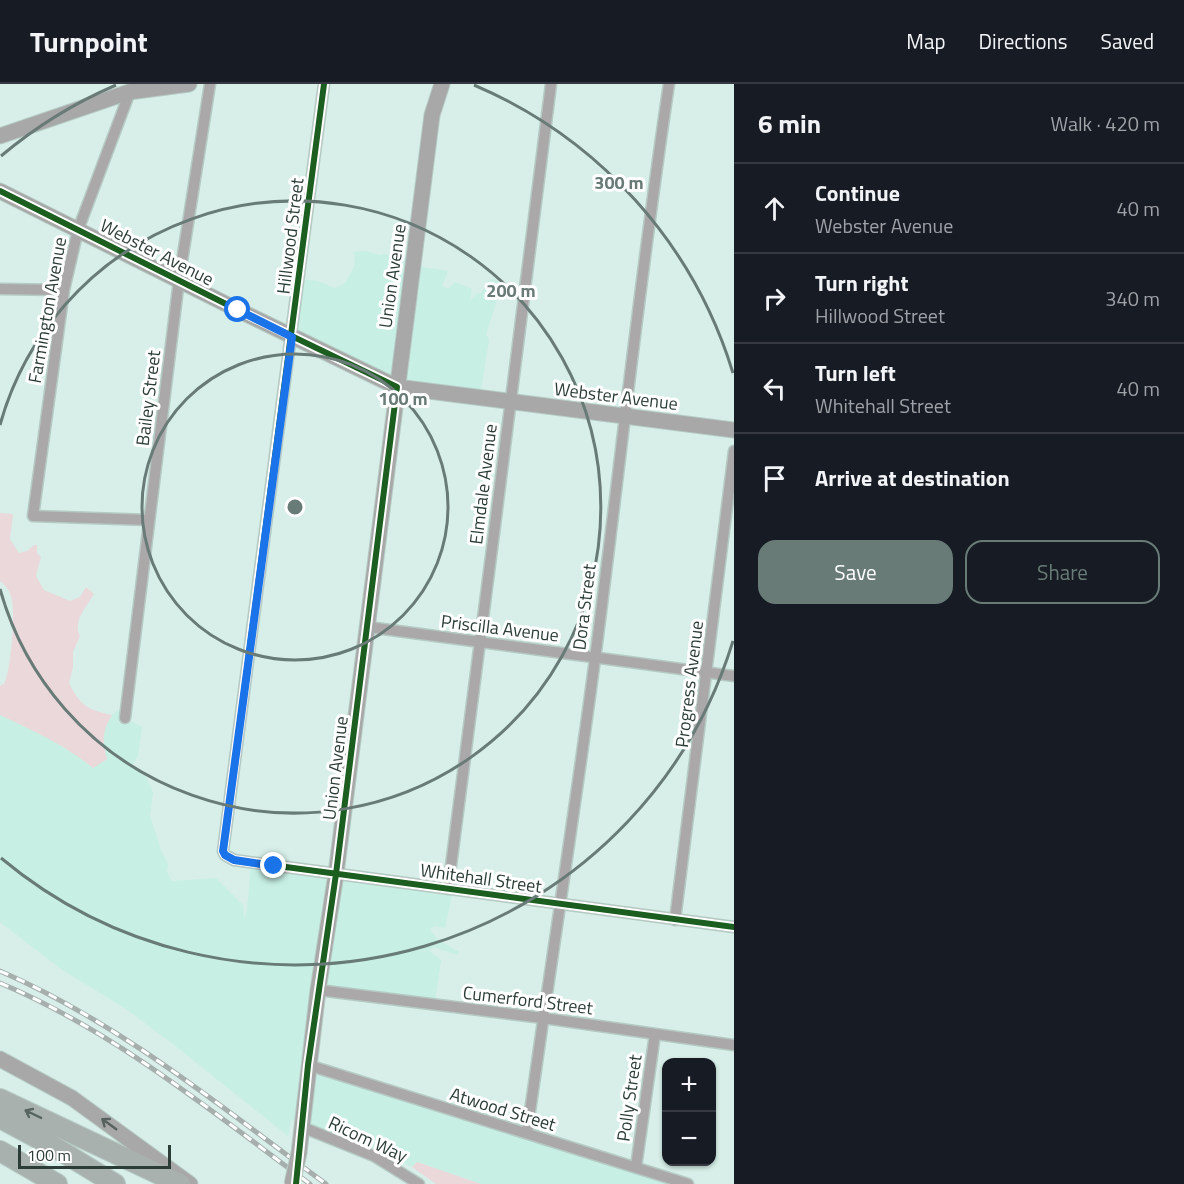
<!DOCTYPE html>
<html lang="en">
<head>
<meta charset="utf-8">
<style>
	body { margin:0; font-family:"Titillium Web",sans-serif; background:#242831; color:#f1f3f6 }
	.controls { position:absolute; right:18px; bottom:18px; display:grid; overflow:hidden; border-radius:12px; box-shadow:0 2px 4px #0004 }
	.controls button { width:54px; height:54px; display:grid; place-items:center; padding:0; border:0; border-bottom:2px solid #363941; background:#171b24; color:#f1f3f6; font:30px sans-serif }
	.scale { position:absolute; left:18px; bottom:15px; width:153px; box-sizing:border-box; padding-left:6px; border:3px solid #2c3d38; border-top:0; font-size:16px; line-height:21px; white-space:nowrap; color:#2c3d38; -webkit-text-stroke:4px #fff; paint-order:stroke }
	.stop { position:absolute; width:18px; height:18px; margin:-14px; border:4px solid #1a73e8; border-radius:50%; background:#fff }
	.stop.end { background:#1a73e8; border-color:#fff; box-shadow:0 2px 6px #0008 }
	.list { margin:0; padding:0; list-style:none }
	h2 { display:flex; justify-content:space-between; align-items:center; height:78px; margin:0; padding:0 24px; font-size:26px }
	h2 small { font-size:20px; font-weight:400; color:#9ea1a6 }
	.list li { display:grid; grid-template-columns:39px 1fr auto; gap:18px; align-items:center; box-sizing:border-box; height:90px; padding:0 24px; border-top:2px solid #363941 }
	.list b { display:block; font-size:22px; white-space:nowrap }
	.list p { margin:0; font-size:20px; white-space:nowrap; color:#9ea1a6 }
	.list em { font-size:20px; font-style:normal; color:#9ea1a6 }
	.actions { display:flex; gap:12px; padding:18px 24px }
	.actions a { flex:1; padding:14px 0; border:2px solid #687b76; border-radius:18px; text-align:center; font-size:21px; color:#687b76 }
	.actions .main { background:#687b76; color:#fff }
	.icon { flex:none; width:33px; height:33px; fill:none; stroke:currentColor; stroke-width:2; stroke-linecap:round; stroke-linejoin:round }
	.map { position:relative; flex:none; width:734px; height:1100px; overflow:hidden }
	header { display:flex; align-items:center; gap:36px; box-sizing:border-box; height:84px; padding:0 30px; background:#171b24; border-bottom:2px solid #363941 }
	header strong { font-size:28px }
	nav { display:flex; gap:33px; margin-inline-start:auto; font-size:21px }
	main { display:flex }
	aside { flex:1; background:#171b24 }
	.map>svg:first-child { display:block }
</style>
</head>
<body>
<header>
<strong>Turnpoint</strong>
<nav><a>Map</a><a>Directions</a><a>Saved</a></nav>
</header>
<main>
<div class="map">
<svg width="734" height="1100" viewBox="0 0 734 1100">
	<rect width="100%" height="100%" fill="#d7efe8"/>
	<path fill="#c7efe4" d="M 366,167 L 379,171 L 385,170 L 413,175 L 416,182 L 448,187 L 442,202 L 448,205 L 455,198 L 472,205 L 470,217 L 476,210 L 481,209 L 488,197 L 492,195 L 498,196 L 496,219 L 486,250 L 489,256 L 480,312 L 400,304 L 291,253 L 297,195 L 318,197 L 334,204 L 340,202 L 345,199 L 355,181 L 354,168 Z
		M 121,625 L 125,634 L 142,643 L 138,672 L 132,681 L 146,693 L 153,708 L 150,732 L 161,766 L 168,781 L 167,788 L 172,797 L 216,794 L 243,821 L 244,834 L 247,826 L 251,782 L 453,807 L 445,844 L 435,842 L 430,845 L 437,855 L 459,868 L 457,871 L 434,863 L 429,867 L 441,876 L 435,919 L 318,907 L 307,979 L 687,1100 L 481,1100 L 417,1078 L 412,1083 L 341,1051 L 291,1036 L 288,1052 L 173,960 L 126,925 L 61,885 L 0,838 L 0,631 L 45,652 L 78,672 L 93,684 L 103,660 L 105,644 L 112,631 Z"/>
	<path fill="#ebd8da" d="M 0,429 L 13,430 L 10,455 L 19,469 L 27,467 L 34,461 L 37,461 L 37,469 L 41,473 L 36,492 L 44,506 L 70,517 L 80,513 L 86,503 L 94,510 C 87,522 72,538 80,552 L 73,568 L 73,583 L 69,599 C 80,621 87,626 112,631 C 102,648 102,656 107,675 L 93,684 C 65,661 32,646 0,631 L 0,602 L 4,600 C 11,586 15,533 12,516 C 11,509 6,501 0,497 Z
		M 417,1078 L 481,1100 L 436,1100 L 412,1083 Z"/>
	<g fill="none" stroke-linecap="round" stroke-linejoin="round">
		<g stroke="#b6cac4" stroke-width="13">
			<path id="street" d="M 324,0 L 223,767 L 225,771 L 234,776 L 256,779 L 734,843
				M 131,5 L 78,146 L 64,206 L 33,432 L 149,436
				M 0,205 L 64,206
				M 368,543 L 734,592
				M 125,634 L 179,196 L 210,0
				M 448,805 C 484,537 516,268 551,0
				M 675,836 L 734,367
				M 318,906 L 543,934 L 734,961
				M 308,981 L 688,1100
				M 302,1043 L 374,1072 L 419,1100
				M 527,1049 C 549,891 574,734 595,575 C 620,384 640,191 669,0
				M 636,1083 L 655,950"/>
		</g>
		<g stroke="#b6cac4" stroke-width="17">
			<path id="secondary" d="M 0,52 L 129,8 L 189,0
				M 0,107 L 238,226 L 397,303 L 734,346
				M 0,975 L 72,1014 L 190,1100
				M 299,1069 L 318,906 L 336,790 L 432,31 L 442,0"/>
		</g>
		<g stroke="#b6cac4" stroke-width="22">
			<path id="highway" d="M 0,1015 L 180,1100
				M 0,1034 L 56,1064 L 115,1100
				M 0,1067 L 57,1100"/>
		</g>
		<use href="#street" stroke="#aaa8a8" stroke-width="10"/>
		<use href="#secondary" stroke="#a7a8a7" stroke-width="15"/>
		<use href="#highway" stroke="#a9b1ae" stroke-width="20"/>
		<g stroke="#a6afac" stroke-width="5">
			<path id="rail" d="M 0,887 C 120,939 221,1023 326,1100
				M 0,899 C 114,947 211,1027 310,1100"/>
		</g>
		<use href="#rail" stroke="#fff" stroke-width="3" stroke-dasharray="9" stroke-linecap="butt"/>
		<g stroke="#b6cac4" stroke-width="17" stroke-linecap="butt">
			<path id="secondary-bridge" d="M 292,1100 L 299,1069"/>
		</g>
		<use href="#secondary-bridge" stroke="#a7a8a7" stroke-width="15"/>
		<g stroke="#fff" stroke-width="10">
			<path id="cycleway" d="M 324,0 L 223,767 L 225,771 L 234,776 L 256,779 L 734,843
				M 0,107 L 238,226 L 397,303 L 336,790 L 308,981 L 296,1100"/>
		</g>
		<use href="#cycleway" stroke="#1b5e20" stroke-width="6"/>
	</g>
	<defs><path id="oneway-shaft" d="M-6 0H5M1.5-3L5.5 0L1.5 3" fill="none" stroke-width="1.6" stroke-linecap="round" stroke-linejoin="round" transform="scale(1.5)"/></defs>
	<use stroke="#586661" href="#oneway-shaft" transform="translate(33 1030) rotate(-154)"/>
	<use stroke="#57625f" href="#oneway-shaft" transform="translate(109 1040) rotate(-144)"/>
	<g fill="none" stroke-linecap="round" stroke-linejoin="round">
		<path stroke="#1a73e8" stroke-width="8" d="M 238,226 L 292,253 L 223,767 L 225,771 L 234,776 L 274,782"/>
	</g>
	<g fill="none" stroke="#687b76" stroke-width="3">
		<circle cx="295" cy="423" r="153"/>
		<path d="M0 341A306 306 0 1 1 0 505"/>
		<path d="M733 557A458 458 0 0 1 1 774M1 72A458 458 0 0 1 116 1M474 1A458 458 0 0 1 733 289"/>
	</g>
	<g text-anchor="middle" dominant-baseline="central" stroke-width="6" stroke-linejoin="round" paint-order="stroke">
		<g font-size="18" fill="#2c3d38" stroke="#fff">
			<text transform="translate(290 152) rotate(-83)">Hillwood Street</text>
			<text transform="translate(157 168) rotate(27)">Webster Avenue</text>
			<text transform="translate(392 192) rotate(-82)">Union Avenue</text>
			<text transform="translate(47 226) rotate(-80)">Farmington Avenue</text>
			<text transform="translate(616 312) rotate(7)">Webster Avenue</text>
			<text transform="translate(148 314) rotate(-83)">Bailey Street</text>
			<text transform="translate(483 400) rotate(-83)">Elmdale Avenue</text>
			<text transform="translate(584 523) rotate(-83)">Dora Street</text>
			<text transform="translate(500 544) rotate(7)">Priscilla Avenue</text>
			<text transform="translate(689 600) rotate(-83)">Progress Avenue</text>
			<text transform="translate(335 684) rotate(-83)">Union Avenue</text>
			<text transform="translate(481 794) rotate(8)">Whitehall Street</text>
			<text transform="translate(528 916) rotate(7)">Cumerford Street</text>
			<text transform="translate(629 1014) rotate(-82)">Polly Street</text>
			<text transform="translate(503 1025) rotate(17)">Atwood Street</text>
			<text transform="translate(368 1055) rotate(25)">Ricom Way</text>
		</g>
	</g>
	<circle cx="295" cy="423" r="9" fill="#687b76" stroke="#fff" stroke-width="3"/>
	<g font-size="18" text-anchor="middle" font-weight="bold" fill="#687b76" stroke="#fff" stroke-width="6" stroke-linejoin="round" paint-order="stroke">
		<text x="619" y="105">300 m</text>
		<text x="511" y="213">200 m</text>
		<text x="403" y="321">100 m</text>
	</g>
</svg>
<div class="controls">
<button>+</button>
<button>−</button>
</div>
<div class="scale">100 m</div>
<div class="stop" style="left:238px;top:226px"></div>
<div class="stop end" style="left:274px;top:782px"></div>
</div>
<aside>
<h2>6 min<small>Walk · 420 m</small></h2>
<ul class="list">
<li><svg class="icon" aria-label="ahead" viewBox="0 0 24 24"><path d="M12 20V5M6 11l6-6 6 6"/></svg><div><b>Continue</b><p>Webster Avenue</p></div><em>40 m</em></li>
<li><svg class="icon" aria-label="right" viewBox="0 0 24 24"><path d="M7 20v-9h11M14 6l5 5-5 5"/></svg><div><b>Turn right</b><p>Hillwood Street</p></div><em>340 m</em></li>
<li><svg class="icon" aria-label="left" viewBox="0 0 24 24"><path d="M17 20v-9H6M10 6l-5 5 5 5"/></svg><div><b>Turn left</b><p>Whitehall Street</p></div><em>40 m</em></li>
<li><svg class="icon" aria-label="arrive" viewBox="0 0 24 24"><path d="M6 21V4h12l-3 4 3 4H6"/></svg><div><b>Arrive at destination</b></div></li>
</ul>
<div class="actions"><a class="main">Save</a><a>Share</a></div>
</aside>
</main>
</body>
</html>
